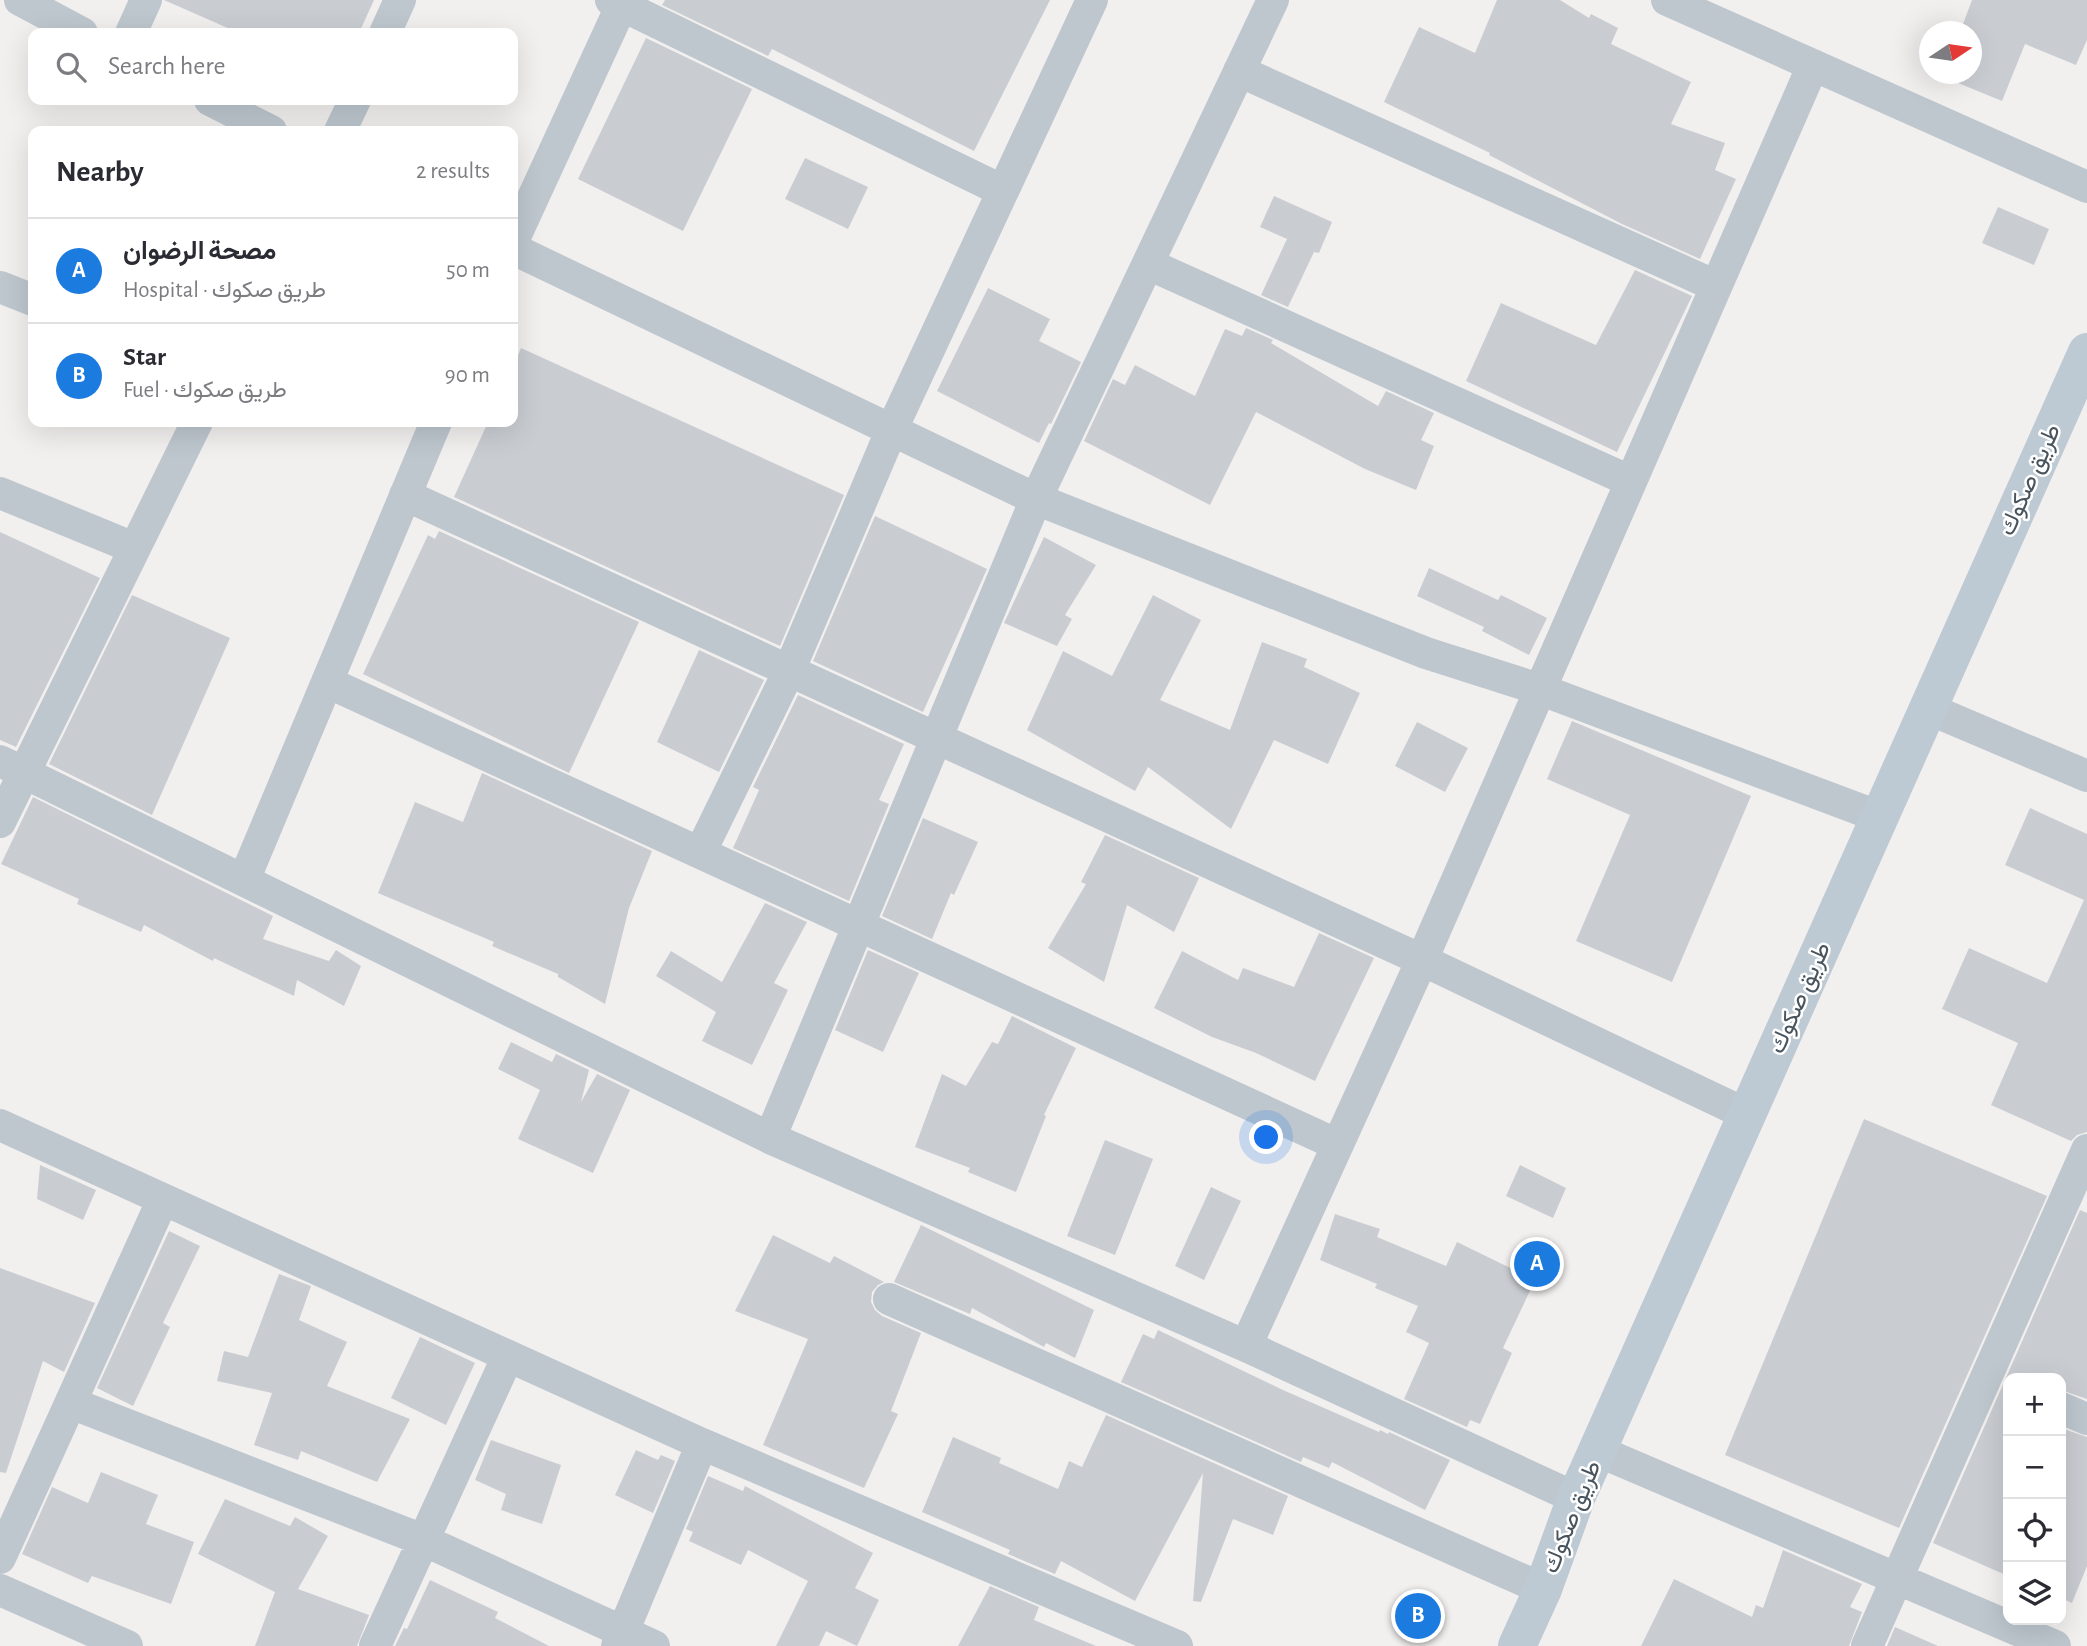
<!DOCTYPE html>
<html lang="en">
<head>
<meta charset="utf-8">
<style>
	body { margin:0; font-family:"Alegreya Sans",Vazirmatn,sans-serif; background:#f7f7f7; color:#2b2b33 }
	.controls { position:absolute; right:21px; bottom:21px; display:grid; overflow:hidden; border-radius:14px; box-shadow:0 7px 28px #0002 }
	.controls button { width:63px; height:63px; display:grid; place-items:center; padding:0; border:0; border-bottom:2px solid #e1e1e2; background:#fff; color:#2b2b33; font:35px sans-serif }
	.compass { position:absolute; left:1919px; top:21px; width:63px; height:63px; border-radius:50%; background:#fff; box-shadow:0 7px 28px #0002; rotate:77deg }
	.you { position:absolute; left:1267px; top:1138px; width:24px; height:24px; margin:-18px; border:5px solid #fff; border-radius:50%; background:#1a73e8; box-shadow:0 0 0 10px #1a73e833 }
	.badge { display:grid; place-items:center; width:46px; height:46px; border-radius:50%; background:#1c7bdf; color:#fff; font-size:23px; font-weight:700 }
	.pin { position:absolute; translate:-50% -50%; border:4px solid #fff; box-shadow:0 2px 7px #0006 }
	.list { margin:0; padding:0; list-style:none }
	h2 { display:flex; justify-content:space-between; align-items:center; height:91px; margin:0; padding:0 28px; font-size:30px }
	h2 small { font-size:23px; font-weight:400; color:#7c7c81 }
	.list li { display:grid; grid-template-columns:46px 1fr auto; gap:21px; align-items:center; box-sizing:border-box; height:105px; padding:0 28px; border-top:2px solid #e1e1e2 }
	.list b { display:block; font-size:26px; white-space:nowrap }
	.list p { margin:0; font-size:23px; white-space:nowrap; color:#7c7c81 }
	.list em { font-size:23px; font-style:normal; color:#7c7c81 }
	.icon { flex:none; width:38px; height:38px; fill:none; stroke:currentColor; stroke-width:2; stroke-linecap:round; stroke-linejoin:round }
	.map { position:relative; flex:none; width:2087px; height:1646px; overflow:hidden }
	.search { position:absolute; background:#fff; box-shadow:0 7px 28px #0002; left:28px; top:28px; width:490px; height:77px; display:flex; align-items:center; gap:18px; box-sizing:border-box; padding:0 24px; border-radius:14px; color:#7c7c81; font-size:26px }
	.panel { position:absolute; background:#fff; box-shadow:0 7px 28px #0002; left:28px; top:126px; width:490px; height:301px; border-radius:14px }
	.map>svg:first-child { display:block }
</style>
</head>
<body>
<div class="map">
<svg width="2087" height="1646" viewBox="0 0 2087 1646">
	<rect width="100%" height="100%" fill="#f2efef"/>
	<path fill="#c9cdd2" d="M 164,0 L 374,0 L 359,33 L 239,33 Z
		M 665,0 L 1050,0 L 974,151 L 772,49 L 768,56 L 662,5 Z
		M 1497,0 L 1560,0 L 1589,18 L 1591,14 L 1618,28 L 1611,44 L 1691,82 L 1671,124 L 1725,143 L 1715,170 L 1736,179 L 1700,259 L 1622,224 L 1489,155 L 1490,153 L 1384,102 L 1419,27 L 1475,53 Z
		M 1972,0 L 2087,0 L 2087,40 L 2076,65 L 2025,44 L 2002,101 L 1941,76 L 1942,74 L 1971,74 L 1971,32 L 1960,32 Z
		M 646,38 L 752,89 L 683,231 L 578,179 Z
		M 805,158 L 868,187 L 848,229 L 785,199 Z
		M 1274,196 L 1332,222 L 1319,253 L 1314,252 L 1288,307 L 1261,295 L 1287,239 L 1260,227 Z
		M 1998,207 L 2049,229 L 2034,265 L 1982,243 Z
		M 1635,270 L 1692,296 L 1617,452 L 1466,381 L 1501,303 L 1596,345 Z
		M 988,288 L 1050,319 L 1039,341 L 1081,362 L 1051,424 L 1049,423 L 1039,443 L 937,391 Z
		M 1246,328 L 1273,340 L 1271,343 L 1378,406 L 1386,391 L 1434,413 L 1421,440 L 1434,446 L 1416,490 L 1365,469 L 1256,412 L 1210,505 L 1084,441 L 1113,379 L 1125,385 L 1135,365 L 1195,396 L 1225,329 L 1242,336 Z
		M 521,348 L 844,495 L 780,646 L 454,497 L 488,422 L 513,422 L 513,367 Z
		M 875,516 L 987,569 L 923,712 L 813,661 Z
		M 439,531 L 639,622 L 569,773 L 363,674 L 428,535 L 435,539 Z
		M 0,532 L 100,578 L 16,747 L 0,740 Z
		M 1044,537 L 1096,565 L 1065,615 L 1072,619 L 1057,646 L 1004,623 Z
		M 1429,568 L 1498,600 L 1501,595 L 1547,618 L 1529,655 L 1482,631 L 1484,627 L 1417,596 Z
		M 132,595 L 230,638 L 152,815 L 49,764 Z
		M 1153,595 L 1201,620 L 1160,700 L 1230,730 L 1262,642 L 1307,659 L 1304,667 L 1360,693 L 1328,764 L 1274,740 L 1231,829 L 1148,767 L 1135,791 L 1027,730 L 1063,651 L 1112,676 Z
		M 699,650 L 764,680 L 719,772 L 657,742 Z
		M 798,695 L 904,744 L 879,800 L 889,804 L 849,901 L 733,848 L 759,790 L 753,787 Z
		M 1572,721 L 1751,796 L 1672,982 L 1576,941 L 1630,815 L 1547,779 Z
		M 1417,722 L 1468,748 L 1445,792 L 1395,766 Z
		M 482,773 L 652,851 L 629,908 L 605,1004 L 558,977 L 558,974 L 492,946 L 494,942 L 378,893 L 415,802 L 463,822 Z
		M 33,797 L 273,916 L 263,939 L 329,961 L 336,950 L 361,966 L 344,1006 L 297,980 L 294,996 L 214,958 L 213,961 L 144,925 L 141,932 L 77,904 L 79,899 L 1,864 Z
		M 2030,808 L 2087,834 L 2087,1132 L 2077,1135 L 2071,1141 L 1991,1105 L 2018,1043 L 1942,1009 L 1969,948 L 2047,983 L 2084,900 L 2005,865 Z
		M 923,818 L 978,842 L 954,895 L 951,893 L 932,939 L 882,916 Z
		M 1105,835 L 1199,878 L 1174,932 L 1127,905 L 1104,982 L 1048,948 L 1086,884 L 1081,882 Z
		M 765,903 L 807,922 L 774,983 L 788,990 L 752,1065 L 702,1041 L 716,1012 L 656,976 L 671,951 L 722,982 Z
		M 1319,933 L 1374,958 L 1315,1081 L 1256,1053 L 1212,1037 L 1154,1008 L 1182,951 L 1238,980 L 1243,968 L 1294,987 Z
		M 868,950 L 919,973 L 883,1052 L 835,1030 Z
		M 1012,1016 L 1076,1048 L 1044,1115 L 1046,1116 L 1016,1192 L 968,1172 L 970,1168 L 915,1147 L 942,1074 L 966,1086 L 992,1042 L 998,1044 Z
		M 511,1042 L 552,1062 L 556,1054 L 589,1070 L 581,1102 L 597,1074 L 630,1090 L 593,1173 L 518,1139 L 540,1090 L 498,1069 Z
		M 1864,1119 L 2047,1196 L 1899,1528 L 1725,1455 Z
		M 1105,1140 L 1153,1159 L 1115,1255 L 1067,1236 Z
		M 40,1165 L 96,1190 L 83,1220 L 37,1199 Z
		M 1520,1165 L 1566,1188 L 1553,1218 L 1506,1196 Z
		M 1211,1187 L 1241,1201 L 1204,1280 L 1175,1266 Z
		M 2080,1210 L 2087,1213 L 2087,1399 L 2061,1390 L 2061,1378 L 2008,1378 L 2008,1576 L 1933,1543 Z
		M 1335,1214 L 1380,1229 L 1377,1237 L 1446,1266 L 1457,1242 L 1535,1280 L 1503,1348 L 1512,1353 L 1480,1424 L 1470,1420 L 1467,1427 L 1404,1399 L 1429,1343 L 1406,1332 L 1418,1306 L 1375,1288 L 1377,1284 L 1320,1260 Z
		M 921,1225 L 1094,1310 L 1075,1358 L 1046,1343 L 1044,1347 L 972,1308 L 970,1314 L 894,1282 Z
		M 169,1231 L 200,1246 L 163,1323 L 170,1327 L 133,1406 L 97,1388 Z
		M 773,1235 L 830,1263 L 834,1256 L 884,1282 L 878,1285 L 872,1292 L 871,1302 L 875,1310 L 882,1316 L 921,1333 L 891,1411 L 898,1414 L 864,1488 L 763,1445 L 808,1339 L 735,1311 Z
		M 0,1268 L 95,1303 L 64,1372 L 43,1361 L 6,1473 L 0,1472 Z
		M 279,1274 L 311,1286 L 299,1320 L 347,1342 L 327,1386 L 410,1419 L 377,1482 L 301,1451 L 298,1460 L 254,1445 L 272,1393 L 217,1381 L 224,1351 L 248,1357 Z
		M 1158,1330 L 1283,1390 L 1379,1432 L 1380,1430 L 1388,1434 L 1389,1432 L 1450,1460 L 1425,1510 L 1332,1462 L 1329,1468 L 1303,1457 L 1301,1462 L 1121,1382 L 1143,1334 L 1154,1339 Z
		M 420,1337 L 475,1363 L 446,1425 L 391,1398 Z
		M 1106,1415 L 1288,1496 L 1273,1535 L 1233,1519 L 1201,1602 L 1193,1601 L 1203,1473 L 1135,1601 L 1061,1561 L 1055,1574 L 1008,1554 L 1010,1550 L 922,1512 L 953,1437 L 1001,1458 L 999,1463 L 1058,1489 L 1069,1461 L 1082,1467 Z
		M 2061,1428 L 2087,1437 L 2087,1566 L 2072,1603 L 2061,1598 Z
		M 491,1440 L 561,1465 L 542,1524 L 501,1510 L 506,1494 L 475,1480 Z
		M 636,1450 L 658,1460 L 661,1455 L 675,1461 L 653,1513 L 615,1495 Z
		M 101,1472 L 158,1495 L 146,1524 L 194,1542 L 171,1604 L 92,1576 L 88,1583 L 22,1554 L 52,1487 L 88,1503 Z
		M 708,1476 L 743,1491 L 745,1486 L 873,1553 L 855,1588 L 879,1600 L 857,1646 L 826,1631 L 819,1646 L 776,1646 L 808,1581 L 748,1550 L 741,1565 L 689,1541 L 693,1532 L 686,1529 Z
		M 225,1499 L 290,1526 L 295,1517 L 328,1536 L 298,1589 L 369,1615 L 357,1646 L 255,1646 L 275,1592 L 198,1554 Z
		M 1783,1550 L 1862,1584 L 1850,1607 L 1862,1612 L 1849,1646 L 1641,1646 L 1674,1579 L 1752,1617 L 1756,1605 L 1763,1608 Z
		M 430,1580 L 498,1612 L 495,1618 L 549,1646 L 395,1646 L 404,1628 L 407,1629 Z
		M 990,1586 L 1039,1607 L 1034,1620 L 1096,1646 L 958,1646 Z
		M 1895,1627 L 1938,1646 L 1887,1646 Z"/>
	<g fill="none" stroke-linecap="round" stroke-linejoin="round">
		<path stroke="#bec7ce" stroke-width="32" d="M 20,0 L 82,33
			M 611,0 L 1003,191
			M 1667,0 L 2087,187
			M 131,33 L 146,0
			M 385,33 L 400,0
			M 1239,71 L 1716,286
			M 210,100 L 271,131
			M 340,131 L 355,100
			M 513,241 L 624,0
			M 513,249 L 1036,499 L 1426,653 L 1539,689 L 1880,817
			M 1148,264 L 1630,481
			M 0,287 L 33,300
			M 0,493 L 134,548
			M 405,495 L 1422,960 L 1748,1115
			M 327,682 L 1336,1144
			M 1929,709 L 2087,776
			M 0,761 L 770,1138 L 1246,1346 L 1576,1498
			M 0,822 L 197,422
			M 700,853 L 789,671 L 892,429 L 1092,0
			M 244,880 L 436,422
			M 0,1125 L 702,1444 L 1177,1646
			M 770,1138 L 1036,499 L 1273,0
			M 889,1299 L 1543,1589
			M 1246,1346 L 1422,960 L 1813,65
			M 71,1403 L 423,1540 L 654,1646
			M 2061,1408 L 2087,1419
			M 1598,1451 L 2055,1646
			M 0,1558 L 163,1199
			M 0,1590 L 127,1646
			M 375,1646 L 508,1356
			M 617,1646 L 702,1444
			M 1867,1646 L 2087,1150"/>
		<path stroke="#bdc9d3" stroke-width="38" d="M 1517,1646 L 1543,1589 L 1576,1498 L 2087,352"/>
	</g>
	<g text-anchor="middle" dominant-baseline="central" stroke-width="5" stroke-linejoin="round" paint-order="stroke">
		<g font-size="24" fill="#48545d" stroke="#fff">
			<text transform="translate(2030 480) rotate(-66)">طريق صكوك</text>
			<text transform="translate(1800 998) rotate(-66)">طريق صكوك</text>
			<text transform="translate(1572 1517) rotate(-68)">طريق صكوك</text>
		</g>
	</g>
</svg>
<div class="controls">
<button>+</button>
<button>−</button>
<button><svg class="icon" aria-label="locate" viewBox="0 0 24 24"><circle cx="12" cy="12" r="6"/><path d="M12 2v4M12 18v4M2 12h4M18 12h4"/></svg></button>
<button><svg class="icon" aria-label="layers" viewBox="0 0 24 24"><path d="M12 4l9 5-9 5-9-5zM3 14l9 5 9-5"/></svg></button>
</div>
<svg class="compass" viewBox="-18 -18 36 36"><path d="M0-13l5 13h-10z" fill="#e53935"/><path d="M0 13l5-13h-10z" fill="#7c7c81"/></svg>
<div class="you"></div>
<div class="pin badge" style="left:1537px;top:1264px">A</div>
<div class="pin badge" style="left:1418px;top:1616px">B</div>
<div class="search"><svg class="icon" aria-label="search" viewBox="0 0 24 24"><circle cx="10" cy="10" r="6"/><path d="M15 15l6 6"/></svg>Search here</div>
<section class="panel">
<h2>Nearby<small>2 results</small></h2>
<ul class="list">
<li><span class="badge">A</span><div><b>مصحة الرضوان</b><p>Hospital · طريق صكوك</p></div><em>50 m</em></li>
<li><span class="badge">B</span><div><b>Star</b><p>Fuel · طريق صكوك</p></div><em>90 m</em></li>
</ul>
</section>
</div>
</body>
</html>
